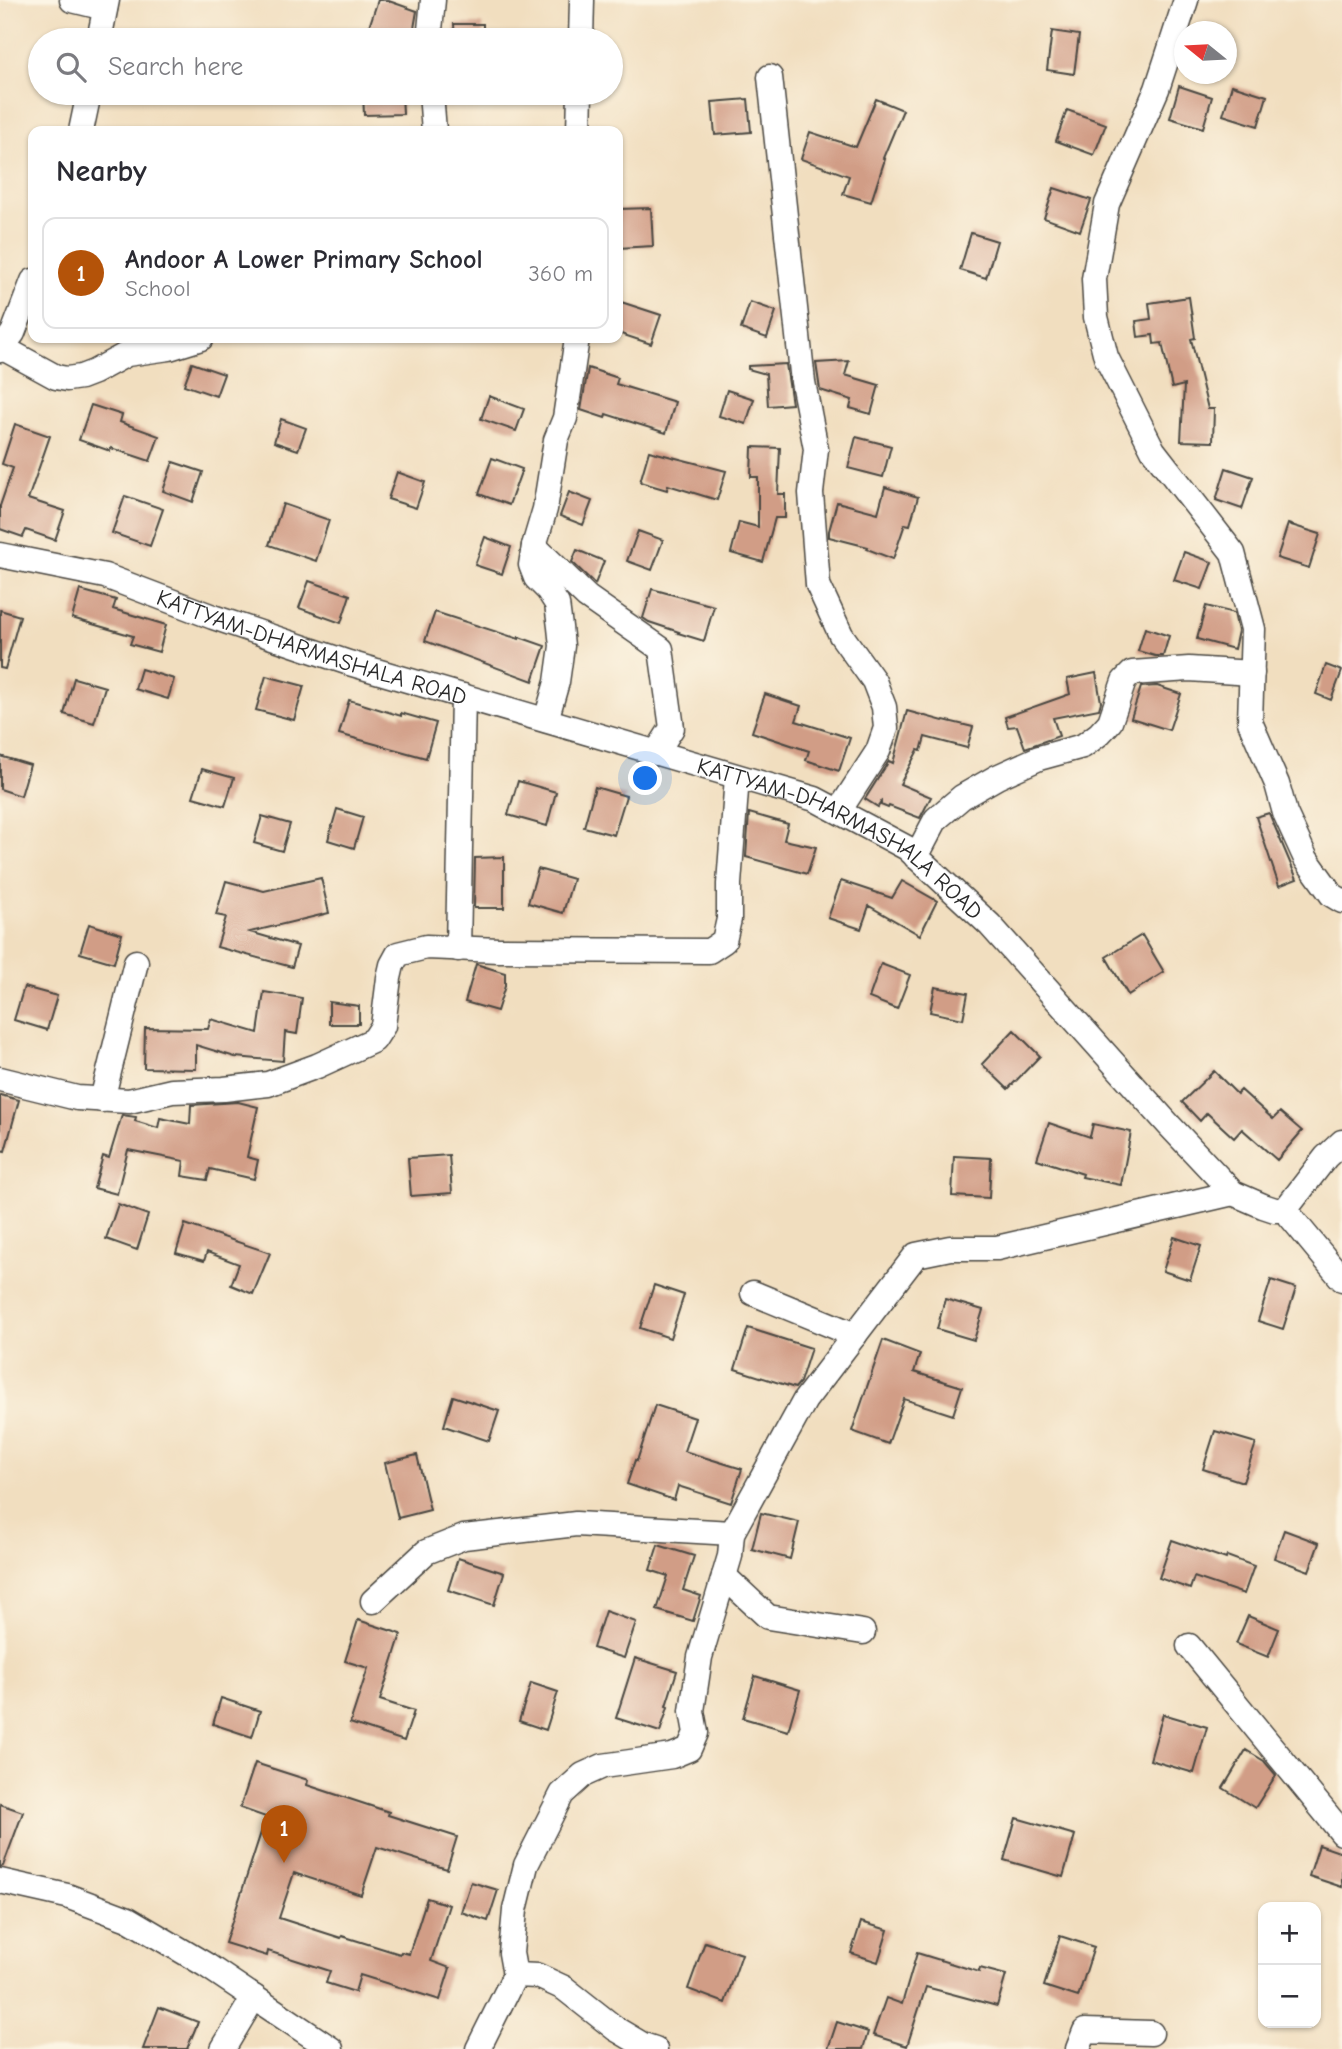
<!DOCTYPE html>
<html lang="en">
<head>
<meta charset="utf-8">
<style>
	body { margin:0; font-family:"Comic Neue",sans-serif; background:#f2f2f3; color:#2b2b33 }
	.controls { position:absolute; right:21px; bottom:21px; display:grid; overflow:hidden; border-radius:14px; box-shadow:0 2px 5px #0004 }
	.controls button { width:63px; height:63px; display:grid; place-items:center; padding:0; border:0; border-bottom:2px solid #e1e1e2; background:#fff; color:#2b2b33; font:35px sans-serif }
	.compass { position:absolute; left:1174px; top:21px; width:63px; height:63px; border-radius:50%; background:#fff; box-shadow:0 2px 5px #0004; rotate:288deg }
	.you { position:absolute; left:646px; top:779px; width:24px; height:24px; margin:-18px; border:5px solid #fff; border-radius:50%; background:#1a73e8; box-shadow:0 0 0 10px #1a73e833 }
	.badge { display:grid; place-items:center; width:46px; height:46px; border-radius:50%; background:#b45309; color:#fff; font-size:23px; font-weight:700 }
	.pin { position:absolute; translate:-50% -58px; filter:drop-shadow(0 2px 4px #0008) }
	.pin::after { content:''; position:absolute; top:37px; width:24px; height:21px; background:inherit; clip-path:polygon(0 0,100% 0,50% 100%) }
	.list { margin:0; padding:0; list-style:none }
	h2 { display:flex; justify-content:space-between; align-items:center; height:91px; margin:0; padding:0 28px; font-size:30px }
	h2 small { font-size:23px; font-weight:400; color:#7c7c81 }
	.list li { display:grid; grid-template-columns:46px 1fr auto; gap:21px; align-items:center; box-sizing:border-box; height:112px; margin:0 14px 14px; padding:0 14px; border:2px solid #e1e1e2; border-radius:14px }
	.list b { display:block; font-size:26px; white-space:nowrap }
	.list p { margin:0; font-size:23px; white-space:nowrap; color:#7c7c81 }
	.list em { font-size:23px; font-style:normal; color:#7c7c81 }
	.icon { flex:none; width:38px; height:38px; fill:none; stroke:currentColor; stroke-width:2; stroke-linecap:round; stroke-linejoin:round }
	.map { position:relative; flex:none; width:1342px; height:2049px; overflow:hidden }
	.search { position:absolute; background:#fff; box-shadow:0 2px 5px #0004; left:28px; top:28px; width:595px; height:77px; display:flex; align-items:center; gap:18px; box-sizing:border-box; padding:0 24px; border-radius:38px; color:#7c7c81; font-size:26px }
	.panel { position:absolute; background:#fff; box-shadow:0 2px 5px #0004; left:28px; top:126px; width:595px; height:217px; border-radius:14px }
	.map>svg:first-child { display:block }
</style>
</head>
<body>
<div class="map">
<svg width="1342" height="2049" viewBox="0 0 1342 2049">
	<rect width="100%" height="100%" fill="#fcf5e5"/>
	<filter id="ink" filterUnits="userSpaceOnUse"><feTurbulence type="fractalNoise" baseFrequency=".0143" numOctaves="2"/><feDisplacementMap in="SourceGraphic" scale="14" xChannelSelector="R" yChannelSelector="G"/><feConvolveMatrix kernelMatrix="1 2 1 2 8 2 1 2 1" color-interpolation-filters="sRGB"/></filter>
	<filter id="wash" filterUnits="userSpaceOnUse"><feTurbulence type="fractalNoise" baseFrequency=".00686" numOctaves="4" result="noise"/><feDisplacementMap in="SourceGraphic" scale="28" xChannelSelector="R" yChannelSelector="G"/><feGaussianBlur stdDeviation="1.57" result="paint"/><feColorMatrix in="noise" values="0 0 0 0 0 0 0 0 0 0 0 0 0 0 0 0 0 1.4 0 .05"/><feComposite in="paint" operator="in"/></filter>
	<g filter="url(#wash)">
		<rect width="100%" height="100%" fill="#f1debf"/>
		<g id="blocks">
			<path fill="#d19d86" d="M 378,0 L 386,0 L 417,11 L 412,40 L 398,40 L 368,30 Z
				M 454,24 L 483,24 L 483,40 L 455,40 Z
				M 1052,31 L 1079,35 L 1074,74 L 1047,70 Z
				M 1232,85 L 1267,96 L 1258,126 L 1223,115 Z
				M 1179,86 L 1212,97 L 1203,128 L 1170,118 Z
				M 363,93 L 402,93 L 403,114 L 364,115 Z
				M 748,99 L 751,132 L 715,135 L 712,102 Z
				M 876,99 L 903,110 L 883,158 L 885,159 L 871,202 L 843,194 L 849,176 L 801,159 L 810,132 L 856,147 Z
				M 1067,110 L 1106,124 L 1094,155 L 1056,141 Z
				M 1054,188 L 1091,200 L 1080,231 L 1044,218 Z
				M 651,208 L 653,246 L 618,248 L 618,209 Z
				M 971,233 L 997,241 L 986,278 L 960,270 Z
				M 1189,297 L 1195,338 L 1191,339 L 1208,409 L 1214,409 L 1213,442 L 1181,441 L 1184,385 L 1172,388 L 1162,343 L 1154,344 L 1153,335 L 1138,337 L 1136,321 L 1151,319 L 1149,303 Z
				M 618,301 L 661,315 L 651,344 L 618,333 Z
				M 750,302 L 776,311 L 767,338 L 741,329 Z
				M 849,361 L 845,375 L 879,385 L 871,414 L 850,408 L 852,400 L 820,390 L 816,363 Z
				M 192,363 L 224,374 L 216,396 L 184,385 Z
				M 786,364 L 792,404 L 768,406 L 766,374 L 748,369 L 748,366 Z
				M 588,368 L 618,378 L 616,384 L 675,402 L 666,433 L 606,414 L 605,418 L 581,410 Z
				M 727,390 L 754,399 L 746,424 L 719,416 Z
				M 489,396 L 524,409 L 516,431 L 481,419 Z
				M 91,405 L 122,415 L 120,422 L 159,436 L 150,461 L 111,448 L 110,451 L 79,440 Z
				M 281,419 L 306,428 L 298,450 L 274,442 Z
				M 15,424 L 50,436 L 28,499 L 65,511 L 55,540 L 26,530 L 23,537 L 0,529 L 0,506 L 13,468 L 2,464 Z
				M 856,437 L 891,446 L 883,477 L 848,468 Z
				M 752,447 L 780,448 L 778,494 L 785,494 L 785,518 L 775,518 L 763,562 L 731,553 L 739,522 L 758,527 L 758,477 L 751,477 Z
				M 649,451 L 726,471 L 717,500 L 668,485 L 667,490 L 640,482 Z
				M 492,458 L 522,469 L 509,505 L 479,494 Z
				M 173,462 L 203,472 L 193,502 L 163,491 Z
				M 1226,468 L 1253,477 L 1242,509 L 1216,500 Z
				M 397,472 L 425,482 L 416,508 L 388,499 Z
				M 885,487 L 918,497 L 910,525 L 905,524 L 893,559 L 867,549 L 868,547 L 829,537 L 829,531 L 837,502 L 878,513 Z
				M 569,492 L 592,501 L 583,525 L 560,516 Z
				M 125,496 L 163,509 L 150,546 L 112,533 Z
				M 283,504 L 329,520 L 316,561 L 269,545 Z
				M 1288,524 L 1320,534 L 1309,568 L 1277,558 Z
				M 638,531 L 663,540 L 652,570 L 627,561 Z
				M 485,537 L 511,547 L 502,574 L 475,565 Z
				M 577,550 L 604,561 L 595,584 L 572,562 Z
				M 1184,552 L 1212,562 L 1202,589 L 1174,580 Z
				M 309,581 L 350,595 L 341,623 L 299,608 Z
				M 652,589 L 714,606 L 704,641 L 678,633 L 679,632 L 649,622 L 643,618 Z
				M 80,590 L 116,600 L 113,609 L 166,625 L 159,652 L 130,644 L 133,636 L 72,618 Z
				M 1206,606 L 1234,613 L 1238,631 L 1234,649 L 1197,639 Z
				M 0,610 L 20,616 L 5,669 L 0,668 Z
				M 435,612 L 519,639 L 519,637 L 545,646 L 533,681 L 425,641 Z
				M 1145,628 L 1169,636 L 1163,656 L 1155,656 L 1138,651 Z
				M 1326,665 L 1342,671 L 1331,700 L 1316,694 Z
				M 141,669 L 174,679 L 168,699 L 135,689 Z
				M 1096,673 L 1101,702 L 1099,709 L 1053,718 L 1059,736 L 1025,748 L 1017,726 L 1008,727 L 1005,717 L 1070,694 L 1067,679 Z
				M 266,676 L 304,686 L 294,720 L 256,710 Z
				M 74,678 L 105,687 L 94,723 L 64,714 Z
				M 1157,686 L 1181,694 L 1169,730 L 1131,718 L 1141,687 Z
				M 765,694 L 801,706 L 796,721 L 850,738 L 839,771 L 806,760 L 809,751 L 752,732 Z
				M 349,700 L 401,716 L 401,713 L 436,723 L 426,758 L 339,734 Z
				M 907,711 L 943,721 L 944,720 L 973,727 L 967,748 L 925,737 L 921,751 L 918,750 L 900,784 L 931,797 L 920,818 L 889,806 L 888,808 L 881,805 L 881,802 L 878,807 L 865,799 L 889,761 L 893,763 Z
				M 0,756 L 30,765 L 21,796 L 0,789 Z
				M 202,769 L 234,778 L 225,806 L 193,797 Z
				M 518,781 L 556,792 L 547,826 L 508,815 Z
				M 595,787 L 626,796 L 614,835 L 584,827 Z
				M 337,809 L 363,817 L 354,848 L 328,840 Z
				M 749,813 L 788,824 L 784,840 L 816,847 L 807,874 L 746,857 Z
				M 1269,813 L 1297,879 L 1279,886 L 1256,817 Z
				M 262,816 L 290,824 L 282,851 L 254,843 Z
				M 504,857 L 504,908 L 474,908 L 475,858 Z
				M 538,869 L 573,879 L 563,913 L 528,903 Z
				M 321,878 L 329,913 L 250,932 L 298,946 L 292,967 L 217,947 L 226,917 L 216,915 L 226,881 L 264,891 Z
				M 841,881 L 892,898 L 902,881 L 937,901 L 920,935 L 869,906 L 861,929 L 828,918 Z
				M 89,924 L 122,934 L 114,963 L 80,953 Z
				M 1142,935 L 1164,972 L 1128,995 L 1106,957 Z
				M 476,964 L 505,973 L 505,986 L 497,1011 L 465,1002 Z
				M 881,964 L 910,975 L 897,1009 L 869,998 Z
				M 24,987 L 57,996 L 47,1030 L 14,1020 Z
				M 935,987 L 968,993 L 963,1019 L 930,1012 Z
				M 264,992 L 302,998 L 297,1034 L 285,1032 L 283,1061 L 235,1057 L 196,1045 L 196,1069 L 144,1068 L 145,1028 L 208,1029 L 211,1019 L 258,1033 Z
				M 329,1002 L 359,1006 L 359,1024 L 329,1024 Z
				M 1014,1030 L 1040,1056 L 1008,1089 L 982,1064 Z
				M 1214,1071 L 1237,1094 L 1241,1090 L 1273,1119 L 1280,1112 L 1302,1131 L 1277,1160 L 1242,1129 L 1234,1138 L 1207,1113 L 1200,1121 L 1182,1102 Z
				M 0,1095 L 19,1100 L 5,1151 L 0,1150 Z
				M 238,1102 L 258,1107 L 247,1157 L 258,1160 L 254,1179 L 210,1169 L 207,1180 L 182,1176 L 184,1161 L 128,1150 L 117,1194 L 94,1188 L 103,1156 L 109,1158 L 122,1115 L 136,1117 L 135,1121 L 158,1128 L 160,1118 L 190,1124 L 191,1105 Z
				M 1049,1123 L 1090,1137 L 1093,1124 L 1131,1132 L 1121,1185 L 1082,1177 L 1083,1174 L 1037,1159 Z
				M 449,1155 L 452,1193 L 411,1196 L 408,1158 Z
				M 954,1156 L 991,1158 L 989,1198 L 952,1196 Z
				M 118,1204 L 148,1215 L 137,1250 L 106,1239 Z
				M 185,1224 L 270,1253 L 253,1294 L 231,1285 L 239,1264 L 207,1252 L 204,1261 L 176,1253 Z
				M 1174,1237 L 1201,1246 L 1190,1280 L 1163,1271 Z
				M 1271,1280 L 1296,1288 L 1283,1329 L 1258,1321 Z
				M 654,1285 L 684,1295 L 670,1338 L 640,1328 Z
				M 945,1299 L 983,1310 L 974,1340 L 937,1329 Z
				M 748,1328 L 811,1348 L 800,1382 L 795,1388 L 735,1369 Z
				M 883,1340 L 920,1354 L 914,1372 L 962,1387 L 953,1415 L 904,1399 L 888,1444 L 852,1431 Z
				M 453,1396 L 499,1411 L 489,1441 L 444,1426 Z
				M 655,1405 L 695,1418 L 684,1451 L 742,1469 L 731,1503 L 678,1486 L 674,1500 L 627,1484 L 635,1460 L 637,1461 Z
				M 1215,1431 L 1256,1443 L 1243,1482 L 1203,1469 Z
				M 417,1455 L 430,1510 L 398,1518 L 385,1463 Z
				M 761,1513 L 799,1522 L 790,1559 L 752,1549 Z
				M 1284,1530 L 1319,1543 L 1309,1571 L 1274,1558 Z
				M 1172,1540 L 1226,1559 L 1227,1556 L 1254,1566 L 1244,1594 L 1194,1577 L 1190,1589 L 1159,1578 Z
				M 658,1545 L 694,1556 L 683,1590 L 701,1596 L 693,1621 L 657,1610 L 668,1576 L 650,1570 Z
				M 458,1558 L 504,1573 L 494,1605 L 448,1590 Z
				M 605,1611 L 636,1622 L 624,1658 L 593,1648 Z
				M 1248,1616 L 1279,1629 L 1268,1657 L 1236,1644 Z
				M 358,1620 L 401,1634 L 380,1700 L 414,1711 L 404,1741 L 350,1723 L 368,1668 L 345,1661 Z
				M 635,1658 L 677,1671 L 666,1706 L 668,1707 L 660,1732 L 616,1718 Z
				M 755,1676 L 800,1690 L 788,1731 L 743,1718 Z
				M 531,1683 L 558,1692 L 546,1730 L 519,1721 Z
				M 221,1698 L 260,1711 L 252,1737 L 213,1724 Z
				M 1163,1714 L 1207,1727 L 1194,1773 L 1150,1760 Z
				M 1246,1750 L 1264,1761 L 1276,1775 L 1255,1808 L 1223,1788 Z
				M 255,1763 L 308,1780 L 307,1785 L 389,1812 L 388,1815 L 457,1837 L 447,1869 L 377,1847 L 361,1895 L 294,1873 L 279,1918 L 341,1938 L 342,1936 L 400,1954 L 401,1952 L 409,1954 L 427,1898 L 449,1905 L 431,1961 L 450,1968 L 440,2000 L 360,1975 L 355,1992 L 326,1983 L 330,1971 L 268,1951 L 267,1956 L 225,1943 L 266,1817 L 240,1808 Z
				M 0,1804 L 23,1812 L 3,1866 L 0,1867 Z
				M 1016,1818 L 1075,1835 L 1063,1877 L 1004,1860 Z
				M 1319,1845 L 1342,1853 L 1342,1887 L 1309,1876 Z
				M 471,1882 L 498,1890 L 488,1921 L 461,1912 Z
				M 861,1922 L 888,1930 L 878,1962 L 851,1953 Z
				M 1060,1936 L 1094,1947 L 1078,1997 L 1044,1986 Z
				M 705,1942 L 742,1954 L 725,2003 L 688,1989 Z
				M 917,1953 L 979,1972 L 980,1968 L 1006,1975 L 997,2006 L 926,1987 L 907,2046 L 873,2035 L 886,1998 L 902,2004 Z
				M 159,2007 L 198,2022 L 187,2049 L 143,2049 Z
				M 837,2022 L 868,2032 L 863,2049 L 828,2049 Z"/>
		</g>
	</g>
	<g filter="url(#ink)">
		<use href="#blocks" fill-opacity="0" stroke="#494641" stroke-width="2"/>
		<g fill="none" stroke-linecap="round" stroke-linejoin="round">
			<g stroke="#494641" stroke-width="27">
				<g id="street">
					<path d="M 72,0 L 105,8"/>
					<path d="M 1186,0 L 1157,89 L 1107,204 L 1094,279 L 1096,317 L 1106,357 L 1153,450 L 1233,553 L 1253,629 L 1250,722 L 1277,784 L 1285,813 L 1306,859 L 1332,895 L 1342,901"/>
					<path d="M 99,40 L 107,0"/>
					<path d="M 429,40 L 433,0"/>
					<path d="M 581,40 L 582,0"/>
					<path d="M 770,77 L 803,382 L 816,449 L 811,493 L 818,585 L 841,635 L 874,681 L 884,707 L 886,728 L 878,751 L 839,811"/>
					<path d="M 431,93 L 434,131"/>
					<path d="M 81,131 L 89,93"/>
					<path d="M 579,131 L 580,93"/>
					<path d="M 3,348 L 56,377 L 67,379 L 81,377 L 94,372 L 127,354 L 169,348 L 201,338"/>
					<path d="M 0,350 L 13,333 L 33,281"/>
					<path d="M 534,546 L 587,597 L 661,649 L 672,728 L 656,753"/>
					<path id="s1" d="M 0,555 L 105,576 L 213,617 L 349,663 L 815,799 L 907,848 L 990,925 L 1168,1124 L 1233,1193 L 1263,1206 L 1275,1210 L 1285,1210 L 1342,1279"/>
					<path d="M 546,720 L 557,682 L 562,646 L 560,627 L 557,604 L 548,590 L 536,578 L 531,565 L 534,546 L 545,509 L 556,440 L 565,418 L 577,338"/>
					<path d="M 916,857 L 936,819 L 962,797 L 997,777 L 1039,758 L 1083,746 L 1099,734 L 1110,722 L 1124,681 L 1132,673 L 1189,669 L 1252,673"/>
					<path d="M 458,949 L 463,696"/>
					<path d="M 0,1079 L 77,1098 L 129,1101 L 172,1091 L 224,1089 L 268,1084 L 317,1066 L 374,1040 L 383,1026 L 389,978 L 392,965 L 398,954 L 426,947 L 499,950 L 709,951 L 724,941 L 729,919 L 729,884 L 737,777"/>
					<path d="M 102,1100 L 136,962"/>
					<path d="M 1285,1210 L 1326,1157 L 1342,1142"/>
					<path d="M 753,1293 L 855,1335"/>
					<path d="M 724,1576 L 768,1617 L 863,1632"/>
					<path d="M 373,1601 L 426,1552 L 464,1537 L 576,1524 L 732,1533"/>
					<path d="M 1189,1646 L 1342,1833"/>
					<path d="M 0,1881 L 67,1896 L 128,1919 L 206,1965 L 331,2049"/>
					<path d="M 515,1975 L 511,1953 L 515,1910 L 526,1865 L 562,1794 L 583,1775 L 603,1766 L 672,1756 L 689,1749 L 696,1733 L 692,1711 L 700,1657 L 730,1556 L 732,1533 L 805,1400 L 916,1255 L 950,1248 L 997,1248 L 1233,1193"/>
					<path d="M 223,2049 L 254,1997"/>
					<path d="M 478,2049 L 515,1975 L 538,1976 L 564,1988 L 616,2029 L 643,2045 L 655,2049"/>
					<path d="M 1078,2049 L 1085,2031 L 1151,2033"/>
				</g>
			</g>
			<use href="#street" stroke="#fff" stroke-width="24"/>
		</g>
	</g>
	<g text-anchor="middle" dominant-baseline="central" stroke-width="5" stroke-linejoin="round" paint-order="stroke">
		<g font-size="23" fill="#2b2b2b" stroke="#fcf5e5">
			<text stroke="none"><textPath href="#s1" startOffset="326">KATTYAM-DHARMASHALA ROAD</textPath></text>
			<text stroke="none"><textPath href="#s1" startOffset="892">KATTYAM-DHARMASHALA ROAD</textPath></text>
		</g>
	</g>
</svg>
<div class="controls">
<button>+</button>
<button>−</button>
</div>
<svg class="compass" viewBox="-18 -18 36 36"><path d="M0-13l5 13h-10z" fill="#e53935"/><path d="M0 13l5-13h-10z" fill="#7c7c81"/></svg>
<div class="you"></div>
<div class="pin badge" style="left:284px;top:1863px">1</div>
<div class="search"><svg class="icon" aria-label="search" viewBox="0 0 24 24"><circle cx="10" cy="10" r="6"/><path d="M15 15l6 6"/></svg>Search here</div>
<section class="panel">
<h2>Nearby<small></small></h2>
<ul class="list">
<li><span class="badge">1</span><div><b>Andoor A Lower Primary School</b><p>School</p></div><em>360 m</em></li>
</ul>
</section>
</div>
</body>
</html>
